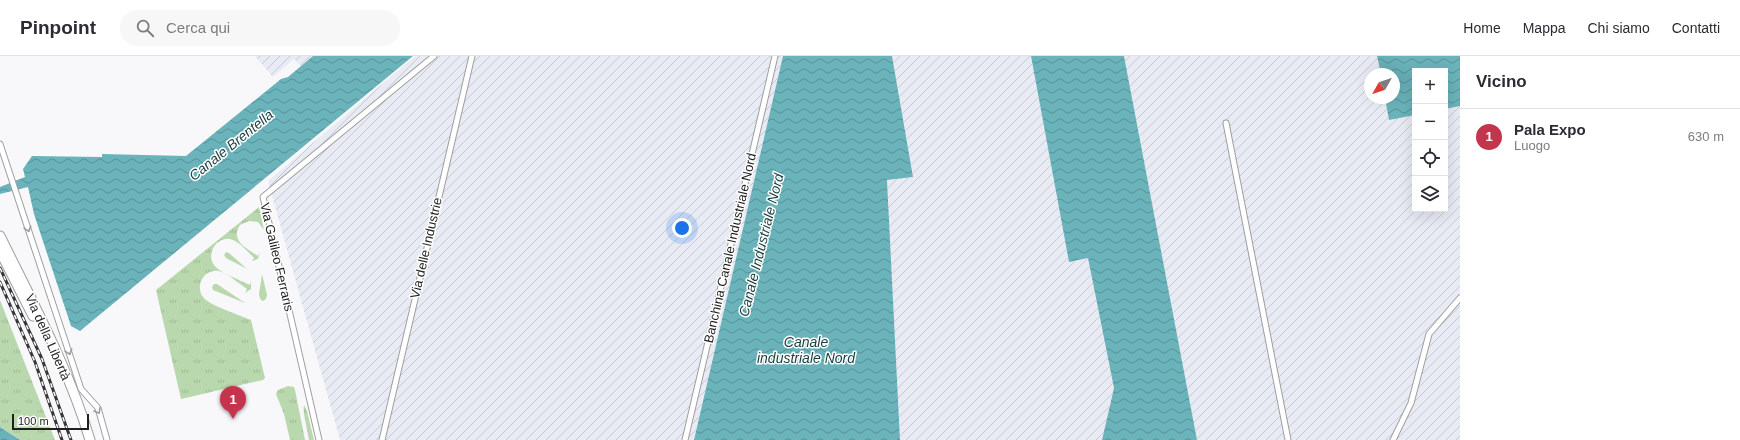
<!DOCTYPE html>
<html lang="it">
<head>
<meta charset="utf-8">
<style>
	body { margin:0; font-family:Arial,sans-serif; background:#f7f7f7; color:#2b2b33 }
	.controls { position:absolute; right:12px; top:12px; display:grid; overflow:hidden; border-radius:0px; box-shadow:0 4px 16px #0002 }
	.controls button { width:36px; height:36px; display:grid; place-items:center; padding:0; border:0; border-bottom:1px solid #e1e1e2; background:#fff; color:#2b2b33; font:20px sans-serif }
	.compass { position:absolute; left:1364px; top:12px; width:36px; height:36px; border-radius:50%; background:#fff; box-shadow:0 4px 16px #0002; rotate:230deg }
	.scale { position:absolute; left:12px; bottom:10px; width:77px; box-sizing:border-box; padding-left:4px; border:2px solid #1f2020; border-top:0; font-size:11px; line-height:14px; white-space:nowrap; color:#1f2020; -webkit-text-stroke:3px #fff; paint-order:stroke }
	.you { position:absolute; left:682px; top:172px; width:14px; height:14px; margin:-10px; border:3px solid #fff; border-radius:50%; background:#1a73e8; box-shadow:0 0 0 6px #1a73e833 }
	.badge { display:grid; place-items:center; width:26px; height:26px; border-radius:50%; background:#c5344d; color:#fff; font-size:13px; font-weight:700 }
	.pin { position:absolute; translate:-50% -33px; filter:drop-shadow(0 1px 2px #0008) }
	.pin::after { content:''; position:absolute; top:21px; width:14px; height:12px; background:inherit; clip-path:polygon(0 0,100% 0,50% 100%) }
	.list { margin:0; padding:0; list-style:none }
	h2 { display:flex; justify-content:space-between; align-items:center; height:52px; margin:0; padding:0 16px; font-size:17px }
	h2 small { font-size:13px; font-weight:400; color:#7c7c81 }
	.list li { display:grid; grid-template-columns:26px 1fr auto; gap:12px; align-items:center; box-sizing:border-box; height:56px; padding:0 16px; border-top:1px solid #e1e1e2 }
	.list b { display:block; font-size:15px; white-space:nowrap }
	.list p { margin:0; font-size:13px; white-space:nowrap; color:#7c7c81 }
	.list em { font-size:13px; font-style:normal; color:#7c7c81 }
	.icon { flex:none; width:22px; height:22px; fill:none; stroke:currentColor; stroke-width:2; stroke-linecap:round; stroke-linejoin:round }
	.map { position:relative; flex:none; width:1460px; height:384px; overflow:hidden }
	header { display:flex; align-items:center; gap:24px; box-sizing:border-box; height:56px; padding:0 20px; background:#fff; border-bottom:1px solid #e1e1e2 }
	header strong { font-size:19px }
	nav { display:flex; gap:22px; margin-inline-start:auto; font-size:14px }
	.search { width:280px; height:36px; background:#f7f7f7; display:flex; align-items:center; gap:10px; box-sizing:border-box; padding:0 14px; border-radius:22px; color:#7c7c81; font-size:15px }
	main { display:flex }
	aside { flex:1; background:#fff }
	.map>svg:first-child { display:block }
</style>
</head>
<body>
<header>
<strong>Pinpoint</strong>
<div class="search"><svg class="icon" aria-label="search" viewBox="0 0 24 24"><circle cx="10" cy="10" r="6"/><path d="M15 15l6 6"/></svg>Cerca qui</div>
<nav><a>Home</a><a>Mappa</a><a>Chi siamo</a><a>Contatti</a></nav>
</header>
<main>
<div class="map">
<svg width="1460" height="384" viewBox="0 0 1460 384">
	<defs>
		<pattern id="industrial-furrows" width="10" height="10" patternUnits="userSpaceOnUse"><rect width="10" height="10" fill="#e8ebf4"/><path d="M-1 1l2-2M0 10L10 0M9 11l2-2" fill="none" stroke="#c7c9d1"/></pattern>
		<pattern id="grass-tufts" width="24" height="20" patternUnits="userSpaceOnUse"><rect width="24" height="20" fill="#bad8ad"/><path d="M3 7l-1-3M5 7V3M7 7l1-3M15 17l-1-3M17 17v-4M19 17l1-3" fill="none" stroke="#9fb995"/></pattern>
		<pattern id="water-waves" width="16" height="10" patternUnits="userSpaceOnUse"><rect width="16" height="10" fill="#6ab3ba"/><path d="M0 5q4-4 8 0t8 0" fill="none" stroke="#579197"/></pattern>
	</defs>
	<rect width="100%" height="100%" fill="#f8f8fa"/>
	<path fill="url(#industrial-furrows)" d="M 255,0 L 313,0 L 301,10 L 294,3 L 273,21 Z
		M 415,0 L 783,0 L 694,384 L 340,384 L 268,125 Z
		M 892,0 L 1031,0 L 1069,206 L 1088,202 L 1114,332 L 1102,384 L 900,384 L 887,124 L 913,121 Z
		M 1124,0 L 1377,0 L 1381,18 L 1370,18 L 1370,42 L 1385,42 L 1390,63 L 1415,59 L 1415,153 L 1445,153 L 1445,53 L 1460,50 L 1460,384 L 1197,384 Z"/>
	<path fill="url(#grass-tufts)" d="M 259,151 L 264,174 L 258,166 L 249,165 L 240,169 C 230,185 246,192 258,200 L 260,196 L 258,203 L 252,205 L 254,202 C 248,196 239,185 230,183 C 216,181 206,198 214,209 C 220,217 240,224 250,229 L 251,225 L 251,233 L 245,237 L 247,233 C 239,228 228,217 219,215 C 202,212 193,234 206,244 C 215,251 239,259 251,264 L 265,322 L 263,324 L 181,343 L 156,234 Z
		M 226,196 L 229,197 L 247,213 L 226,202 L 224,199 Z
		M 262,218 L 267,239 L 266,243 L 263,245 L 261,244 L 259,239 Z
		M 214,228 L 217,228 L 245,247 L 213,234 L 212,231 Z
		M 0,244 L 55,384 L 20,384 L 0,371 Z
		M 288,330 L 294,331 L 295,334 L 305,384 L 290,384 L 284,358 L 276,338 L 278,334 Z
		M 304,349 L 307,355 L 314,384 L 309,384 C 308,376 302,355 304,349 Z"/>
	<path fill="url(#water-waves)" d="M 313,0 L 413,0 L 80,275 L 71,270 L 34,158 L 28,131 L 0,138 L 0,131 L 25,121 L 23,113 L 32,100 L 102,101 L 102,98 L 186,100 L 281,23 L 288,21 Z
		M 783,0 L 892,0 L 913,121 L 887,124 L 900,384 L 694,384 Z
		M 1031,0 L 1124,0 L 1197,384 L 1102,384 L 1114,332 L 1088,202 L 1069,206 Z
		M 1377,0 L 1460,0 L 1460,50 L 1445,53 L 1445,15 L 1415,15 L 1415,59 L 1389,64 L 1385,42 L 1394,42 L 1394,18 L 1381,18 Z
		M 0,371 L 20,384 L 0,384 Z"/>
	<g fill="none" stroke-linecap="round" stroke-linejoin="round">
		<g stroke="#9f9fa0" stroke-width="7">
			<path id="street" d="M 1226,67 L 1288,384
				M 0,88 L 81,333 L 98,352 L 107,384
				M 319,384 L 263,141 L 434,0
				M 382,384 L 472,0
				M 685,384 L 775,0
				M 1393,384 L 1411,347 L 1429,278 L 1460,242"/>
		</g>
		<g stroke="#9f9fa0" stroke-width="11">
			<path id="highway" d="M 0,180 C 33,247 69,313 90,384
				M 0,195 L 33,260"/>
		</g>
		<use href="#street" stroke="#fff" stroke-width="5"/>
		<use href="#highway" stroke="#fff" stroke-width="9"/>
		<g stroke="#363637" stroke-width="3">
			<path id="rail" d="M 0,212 L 42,303 L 71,384
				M 0,226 L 35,306 L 62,384"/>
		</g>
		<use href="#rail" stroke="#fff" stroke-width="1.5" stroke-dasharray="4.5" stroke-linecap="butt"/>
	</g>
	<defs><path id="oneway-chevron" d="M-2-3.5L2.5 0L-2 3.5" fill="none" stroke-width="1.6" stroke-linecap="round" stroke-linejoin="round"/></defs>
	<g stroke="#9a9b9b">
		<use href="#oneway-chevron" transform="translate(28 173) rotate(72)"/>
		<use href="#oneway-chevron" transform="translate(69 296) rotate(72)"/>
		<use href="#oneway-chevron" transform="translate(98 355) rotate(59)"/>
	</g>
	<g text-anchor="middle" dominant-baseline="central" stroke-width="3" stroke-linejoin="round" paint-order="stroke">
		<g font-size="13" fill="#1f2020" stroke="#fff">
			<text transform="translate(426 192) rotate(-77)">Via delle Industrie</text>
			<text transform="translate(730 192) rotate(-77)">Banchina Canale Industriale Nord</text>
			<text transform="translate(277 201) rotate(77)">Via Galileo Ferraris</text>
			<text transform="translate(48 281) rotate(66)">Via della Libertà</text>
		</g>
		<g font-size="14" font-style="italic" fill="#183d40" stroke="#fff">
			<text transform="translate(231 89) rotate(-39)">Canale Brentella</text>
			<text transform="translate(761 189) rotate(-76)">Canale Industriale Nord</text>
			<text x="806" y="286">Canale<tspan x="806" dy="16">industriale Nord</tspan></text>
		</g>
	</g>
</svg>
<div class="controls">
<button>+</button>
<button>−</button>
<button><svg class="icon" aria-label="locate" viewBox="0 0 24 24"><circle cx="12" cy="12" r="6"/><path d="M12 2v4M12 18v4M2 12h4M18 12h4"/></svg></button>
<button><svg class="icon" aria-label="layers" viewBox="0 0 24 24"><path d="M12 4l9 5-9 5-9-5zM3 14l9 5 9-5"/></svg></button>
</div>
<svg class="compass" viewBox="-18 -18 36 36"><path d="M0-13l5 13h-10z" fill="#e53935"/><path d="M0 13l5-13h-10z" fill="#7c7c81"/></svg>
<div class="scale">100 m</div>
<div class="you"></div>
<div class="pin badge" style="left:233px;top:363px">1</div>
</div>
<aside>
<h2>Vicino<small></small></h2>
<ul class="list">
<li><span class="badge">1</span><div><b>Pala Expo</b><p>Luogo</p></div><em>630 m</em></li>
</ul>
</aside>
</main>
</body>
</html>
